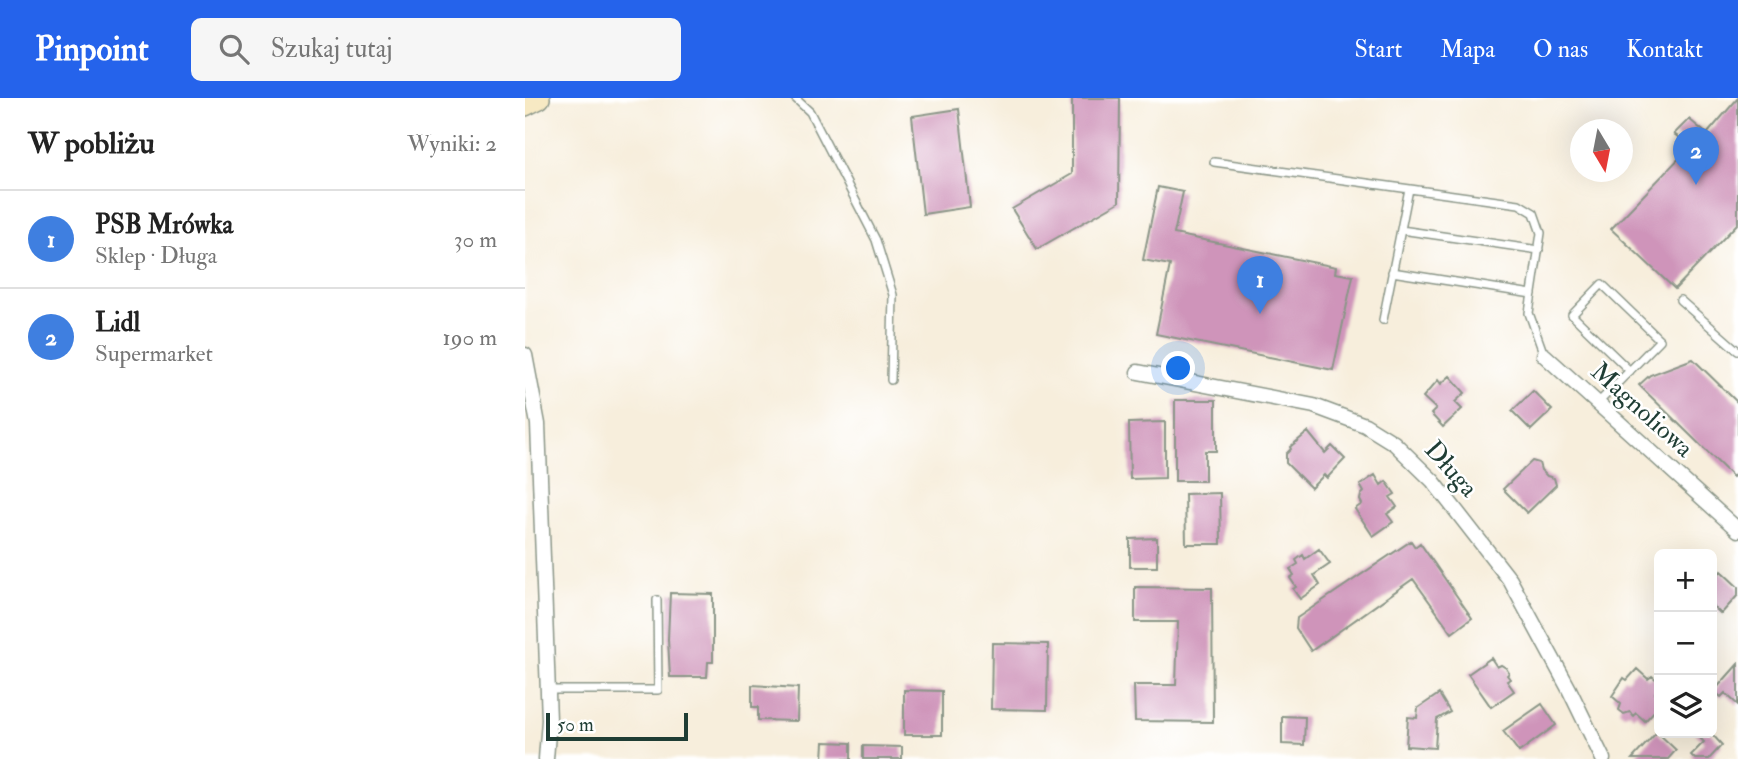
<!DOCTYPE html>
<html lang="pl">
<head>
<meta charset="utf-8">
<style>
	body { margin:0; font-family:"IM FELL Double Pica",serif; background:#f6f6f6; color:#222 }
	.controls { position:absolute; right:21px; bottom:21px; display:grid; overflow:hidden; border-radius:10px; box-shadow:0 7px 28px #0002 }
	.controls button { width:63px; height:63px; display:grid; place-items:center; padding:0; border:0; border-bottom:2px solid #e0e0e0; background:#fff; color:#222; font:35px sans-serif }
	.compass { position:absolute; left:1045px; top:21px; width:63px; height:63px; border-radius:50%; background:#fff; box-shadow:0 7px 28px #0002; rotate:170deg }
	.scale { position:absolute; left:21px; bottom:18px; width:142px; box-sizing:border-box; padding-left:7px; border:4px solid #1f3d34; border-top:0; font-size:19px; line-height:24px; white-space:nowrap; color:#1f3d34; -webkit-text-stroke:5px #fff; paint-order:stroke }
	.you { position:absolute; left:654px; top:271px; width:24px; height:24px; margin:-18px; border:5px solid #fff; border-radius:50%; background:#1a73e8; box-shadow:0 0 0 10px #1a73e833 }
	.badge { display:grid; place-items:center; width:46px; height:46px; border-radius:50%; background:#2563eb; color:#fff; font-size:23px; font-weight:700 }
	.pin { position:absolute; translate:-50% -58px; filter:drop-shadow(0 2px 4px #0008) }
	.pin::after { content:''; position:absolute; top:37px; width:24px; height:21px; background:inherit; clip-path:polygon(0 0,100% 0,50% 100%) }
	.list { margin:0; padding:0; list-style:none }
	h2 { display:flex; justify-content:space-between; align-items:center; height:91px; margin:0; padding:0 28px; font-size:30px }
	h2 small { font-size:23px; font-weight:400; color:#767676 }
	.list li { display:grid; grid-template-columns:46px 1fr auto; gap:21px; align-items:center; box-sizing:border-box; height:98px; padding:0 28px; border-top:2px solid #e0e0e0 }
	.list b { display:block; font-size:26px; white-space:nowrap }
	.list p { margin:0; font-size:23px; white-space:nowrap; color:#767676 }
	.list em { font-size:23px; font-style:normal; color:#767676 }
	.icon { flex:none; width:38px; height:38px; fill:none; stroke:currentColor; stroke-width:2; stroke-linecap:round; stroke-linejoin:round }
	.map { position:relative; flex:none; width:1213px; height:661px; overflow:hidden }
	header { display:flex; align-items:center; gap:42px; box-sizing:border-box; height:98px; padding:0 35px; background:#2563eb; color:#fff }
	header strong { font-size:33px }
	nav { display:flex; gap:38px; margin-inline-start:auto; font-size:24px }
	.search { width:490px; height:63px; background:#f6f6f6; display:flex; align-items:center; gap:18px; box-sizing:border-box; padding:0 24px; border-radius:10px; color:#767676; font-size:26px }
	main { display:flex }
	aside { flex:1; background:#fff }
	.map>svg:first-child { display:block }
</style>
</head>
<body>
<header>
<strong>Pinpoint</strong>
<div class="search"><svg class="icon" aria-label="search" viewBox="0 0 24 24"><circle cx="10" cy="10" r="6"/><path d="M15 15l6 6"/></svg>Szukaj tutaj</div>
<nav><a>Start</a><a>Mapa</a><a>O nas</a><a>Kontakt</a></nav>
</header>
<main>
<aside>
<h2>W pobliżu<small>Wyniki: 2</small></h2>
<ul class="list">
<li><span class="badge" style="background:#3f7fe0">1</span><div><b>PSB Mrówka</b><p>Sklep · Długa</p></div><em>30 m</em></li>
<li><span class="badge" style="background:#3f7fe0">2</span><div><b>Lidl</b><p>Supermarket</p></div><em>190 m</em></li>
</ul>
</aside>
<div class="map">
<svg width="1213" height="661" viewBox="0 0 1213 661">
	<rect width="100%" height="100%" fill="#fff"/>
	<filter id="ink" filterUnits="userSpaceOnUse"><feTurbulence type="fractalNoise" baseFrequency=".0143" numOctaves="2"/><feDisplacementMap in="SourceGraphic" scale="14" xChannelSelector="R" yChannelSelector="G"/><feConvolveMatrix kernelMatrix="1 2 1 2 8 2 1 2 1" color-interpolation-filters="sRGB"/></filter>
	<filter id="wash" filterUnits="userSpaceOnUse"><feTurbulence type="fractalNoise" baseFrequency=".00686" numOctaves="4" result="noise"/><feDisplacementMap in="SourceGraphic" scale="28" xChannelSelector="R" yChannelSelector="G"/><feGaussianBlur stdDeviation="1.57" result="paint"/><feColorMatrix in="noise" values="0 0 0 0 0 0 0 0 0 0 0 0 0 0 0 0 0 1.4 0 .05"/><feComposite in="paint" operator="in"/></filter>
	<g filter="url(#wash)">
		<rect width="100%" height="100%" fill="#f7eedc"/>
		<g id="blocks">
			<path fill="#cf94ba" d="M 547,0 L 595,0 L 594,104 L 512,151 L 487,111 L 547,76 Z
				M 1213,0 L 1213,125 L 1150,191 L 1086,131 L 1166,48 L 1149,36 L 1164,21 L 1182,36 Z
				M 434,11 L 445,109 L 398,116 L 387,18 Z
				M 633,89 L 658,94 L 649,136 L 811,169 L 810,175 L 828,178 L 808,272 L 631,236 L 645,167 L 618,162 Z
				M 1168,261 L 1213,305 L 1213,376 L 1212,375 L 1208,379 L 1114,287 L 1125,277 Z
				M 925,278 L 940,295 L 930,304 L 937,311 L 918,329 L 906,316 L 911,311 L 898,299 L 913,282 L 916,286 Z
				M 1008,293 L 1027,312 L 1006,332 L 987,313 Z
				M 650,302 L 691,302 L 691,353 L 680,353 L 680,383 L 650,383 Z
				M 640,324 L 640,380 L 605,381 L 604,325 Z
				M 783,334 L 800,355 L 807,348 L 820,361 L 802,380 L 799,377 L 786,390 L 761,365 L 761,356 L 766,351 L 765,349 Z
				M 1007,363 L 1014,365 L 1016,372 L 1022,378 L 1029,380 L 1031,387 L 1002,415 L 978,391 Z
				M 850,377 L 856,387 L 861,383 L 870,396 L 865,399 L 872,409 L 862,416 L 868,424 L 848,438 L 830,411 L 837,406 L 835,402 L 836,397 L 839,394 L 835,387 Z
				M 695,395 L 696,446 L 661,446 L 660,396 Z
				M 632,440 L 632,469 L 605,469 L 605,441 Z
				M 886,443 L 890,449 L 895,445 L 947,520 L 927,535 L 888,481 L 786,553 L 771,530 L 772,520 Z
				M 794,451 L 805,466 L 789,477 L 795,487 L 775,501 L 768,491 L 771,489 L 765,480 L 769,477 L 765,471 L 773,466 L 771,462 L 778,457 L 780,461 Z
				M 1196,473 L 1213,489 L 1213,497 L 1196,516 L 1187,507 L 1187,483 Z
				M 610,489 L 687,490 L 688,624 L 610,623 L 609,587 L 651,587 L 653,524 L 610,524 Z
				M 145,495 L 188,496 L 188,564 L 183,564 L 182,579 L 145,579 L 143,541 Z
				M 467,545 L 523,546 L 522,612 L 466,611 Z
				M 966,560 L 972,569 L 976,567 L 981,570 L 984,575 L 982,577 L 985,581 L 982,583 L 989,593 L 966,609 L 943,576 Z
				M 1213,566 L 1213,607 L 1200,595 L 1196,599 L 1189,593 Z
				M 1112,571 L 1123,581 L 1127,578 L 1134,584 L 1134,590 L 1130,595 L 1134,600 L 1134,608 L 1120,623 L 1111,615 L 1108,618 L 1105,614 L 1099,616 L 1094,612 L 1096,606 L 1087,598 L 1099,580 L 1102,582 Z
				M 227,587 L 273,590 L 272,623 L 233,622 L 233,609 L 227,609 Z
				M 379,592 L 417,593 L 417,637 L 379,637 Z
				M 914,596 L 925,614 L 912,621 L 910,650 L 881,648 L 883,619 L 892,620 L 893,610 Z
				M 1017,606 L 1031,627 L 994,654 L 978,633 Z
				M 757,618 L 780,619 L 779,647 L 757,646 Z
				M 1132,634 L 1151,652 L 1143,661 L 1107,661 Z
				M 1170,635 L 1186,635 L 1197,647 L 1184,661 L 1170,661 L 1166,657 L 1179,644 Z
				M 299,644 L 326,645 L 326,661 L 298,661 Z
				M 338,648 L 377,649 L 377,661 L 338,661 Z"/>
		</g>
	</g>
	<g filter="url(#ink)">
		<use href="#blocks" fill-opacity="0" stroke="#8b9688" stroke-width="2"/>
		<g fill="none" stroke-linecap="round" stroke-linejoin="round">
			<g stroke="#8b9688" stroke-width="10">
				<path id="lane" d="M 270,0 L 285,14 L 351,142 L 368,197 L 366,282
					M 689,64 L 994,106 L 1009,115 L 1016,135 L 1004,215 L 1019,257
					M 876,132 L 1014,152
					M 867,174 L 1007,196
					M 1155,202 L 1213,253
					M 858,222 L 884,91
					M 1073,305 L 1135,242 L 1077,186 L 1047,217 L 1105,273
					M 23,592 L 133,592 L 132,502"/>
			</g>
			<g stroke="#8b9688" stroke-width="17">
				<path id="street" d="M 0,257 L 13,326 L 24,622 L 21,661
					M 1019,257 L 1213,432
					M 613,274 L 789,308 L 840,327 L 869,345 L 908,383 L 985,482 L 1044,591 L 1078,661"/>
			</g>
			<g stroke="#8b9688" stroke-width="24">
				<path id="secondary" d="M 0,7 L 14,0"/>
			</g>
			<use href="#lane" stroke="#fff" stroke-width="7"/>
			<use href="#street" stroke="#fff" stroke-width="14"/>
			<use href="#secondary" stroke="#f7e9c3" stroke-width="21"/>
		</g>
	</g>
	<g text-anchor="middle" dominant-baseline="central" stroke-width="5" stroke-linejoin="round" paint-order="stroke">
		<g font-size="26" fill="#1f3d34" stroke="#fff">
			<text transform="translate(1117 312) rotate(42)">Magnoliowa</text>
			<text transform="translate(926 371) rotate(48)">Długa</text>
		</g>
	</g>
</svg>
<div class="controls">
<button>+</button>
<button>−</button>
<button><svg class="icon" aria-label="layers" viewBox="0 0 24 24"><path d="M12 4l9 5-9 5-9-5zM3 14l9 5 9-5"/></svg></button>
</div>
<svg class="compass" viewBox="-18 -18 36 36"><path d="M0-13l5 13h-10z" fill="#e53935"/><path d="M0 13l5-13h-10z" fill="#767676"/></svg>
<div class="scale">50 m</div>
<div class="you"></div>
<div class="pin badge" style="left:735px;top:216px;background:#3f7fe0">1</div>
<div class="pin badge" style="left:1171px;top:87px;background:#3f7fe0">2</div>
</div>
</main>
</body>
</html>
